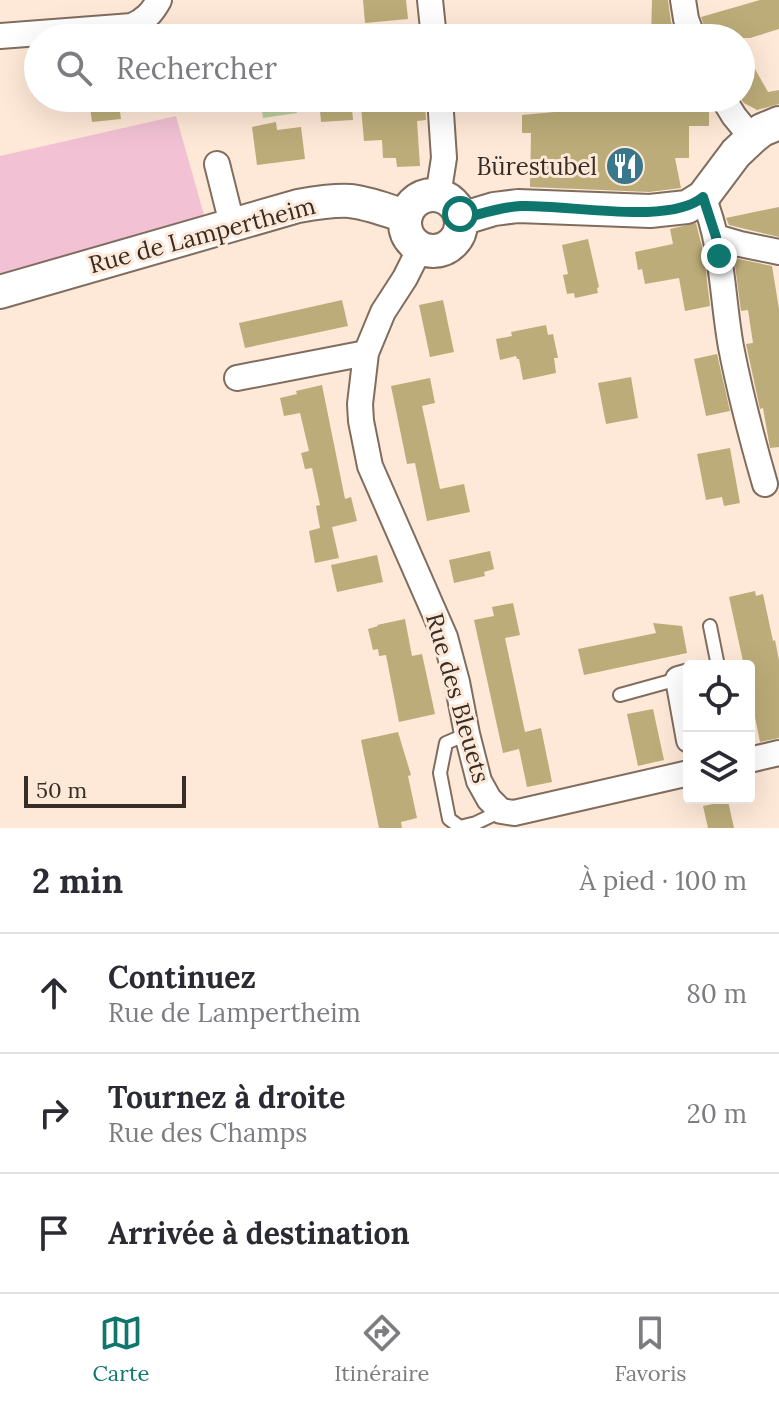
<!DOCTYPE html>
<html lang="fr">
<head>
<meta charset="utf-8">
<style>
	body { margin:0; font-family:Lora,serif; background:#f7f7f7; color:#2b2b33 }
	.controls { position:absolute; right:24px; bottom:24px; display:grid; overflow:hidden; border-radius:8px; box-shadow:0 8px 32px #0002 }
	.controls button { width:72px; height:72px; display:grid; place-items:center; padding:0; border:0; border-bottom:2px solid #e1e1e2; background:#fff; color:#2b2b33; font:40px sans-serif }
	.scale { position:absolute; left:24px; bottom:20px; width:162px; box-sizing:border-box; padding-left:8px; border:4px solid #352d26; border-top:0; font-size:22px; line-height:28px; white-space:nowrap; color:#352d26; -webkit-text-stroke:6px #fee8d7; paint-order:stroke }
	.stop { position:absolute; width:24px; height:24px; margin:-18px; border:6px solid #0f766e; border-radius:50%; background:#fff }
	.stop.end { background:#0f766e; border-color:#fff; box-shadow:0 2px 8px #0008 }
	.list { margin:0; padding:0; list-style:none }
	h2 { display:flex; justify-content:space-between; align-items:center; height:104px; margin:0; padding:0 32px; font-size:34px }
	h2 small { font-size:26px; font-weight:400; color:#7c7c81 }
	.list li { display:grid; grid-template-columns:52px 1fr auto; gap:24px; align-items:center; box-sizing:border-box; height:120px; padding:0 32px; border-top:2px solid #e1e1e2 }
	.list b { display:block; font-size:30px; white-space:nowrap }
	.list p { margin:0; font-size:26px; white-space:nowrap; color:#7c7c81 }
	.list em { font-size:26px; font-style:normal; color:#7c7c81 }
	.icon { flex:none; width:44px; height:44px; fill:none; stroke:currentColor; stroke-width:2; stroke-linecap:round; stroke-linejoin:round }
	.map { position:relative; flex:none; width:779px; height:828px; overflow:hidden }
	.search { position:absolute; background:#fff; box-shadow:0 8px 32px #0002; left:24px; right:24px; top:24px; height:88px; display:flex; align-items:center; gap:20px; box-sizing:border-box; padding:0 28px; border-radius:44px; color:#7c7c81; font-size:30px }
	.sheet { height:464px; background:#fff }
	nav { display:flex; justify-content:space-around; align-items:center; box-sizing:border-box; height:112px; border-top:2px solid #e1e1e2; background:#fff; font-size:22px; color:#7c7c81 }
	nav a { display:grid; justify-items:center; gap:4px }
	nav .on { color:#0f766e }
	.map>svg:first-child { display:block }
</style>
</head>
<body>
<div class="map">
<svg width="779" height="828" viewBox="0 0 779 828">
	<rect width="100%" height="100%" fill="#fee8d7"/>
	<path fill="#f2c1d4" d="M 176,116 L 206,222 L 0,279 L 0,156 Z"/>
	<path fill="#bbcd9c" d="M 295,99 L 297,113 L 263,118 L 261,103 Z"/>
	<path fill="#bcac79" d="M 363,0 L 406,0 L 408,19 L 365,23 Z
		M 652,0 L 668,0 L 671,22 L 677,38 L 651,38 Z
		M 760,0 L 779,0 L 779,29 L 750,38 L 708,38 L 701,17 Z
		M 741,44 L 768,92 L 779,90 L 779,104 L 757,110 L 744,103 L 741,99 Z
		M 101,98 L 118,98 L 121,119 L 92,122 L 89,100 Z
		M 319,98 L 351,98 L 353,120 L 321,122 Z
		M 586,98 L 624,98 L 624,112 L 709,109 L 709,126 L 689,126 L 689,158 L 675,158 L 681,188 L 649,192 L 530,187 L 531,133 L 522,133 L 522,115 L 587,109 Z
		M 425,102 L 426,120 L 417,121 L 420,166 L 397,167 L 396,158 L 383,158 L 382,140 L 364,141 L 361,107 Z
		M 276,122 L 277,130 L 301,127 L 305,159 L 257,165 L 252,127 Z
		M 779,207 L 779,237 L 729,225 L 726,218 Z
		M 696,223 L 704,255 L 710,306 L 685,311 L 679,278 L 645,284 L 642,269 L 638,270 L 635,252 L 673,244 L 670,229 Z
		M 588,239 L 599,287 L 597,288 L 598,293 L 575,298 L 574,293 L 567,294 L 563,275 L 568,274 L 562,245 Z
		M 734,258 L 772,266 L 779,309 L 779,447 L 770,448 L 763,408 L 760,409 L 757,395 L 746,344 L 753,343 L 748,310 L 741,311 Z
		M 342,300 L 348,326 L 245,348 L 239,323 Z
		M 443,300 L 454,352 L 430,357 L 419,305 Z
		M 546,325 L 548,335 L 553,334 L 558,358 L 554,358 L 556,373 L 523,380 L 519,359 L 517,359 L 516,356 L 500,360 L 496,339 L 512,336 L 511,332 Z
		M 717,354 L 730,411 L 706,416 L 694,359 Z
		M 631,377 L 638,418 L 606,424 L 598,383 Z
		M 430,378 L 435,403 L 422,406 L 440,489 L 464,484 L 470,512 L 427,521 L 415,463 L 407,464 L 391,386 Z
		M 322,385 L 345,499 L 351,497 L 357,521 L 332,527 L 339,558 L 315,563 L 309,531 L 320,528 L 316,506 L 320,505 L 312,468 L 305,469 L 301,453 L 309,451 L 300,413 L 284,416 L 280,398 L 297,394 L 296,391 Z
		M 730,448 L 740,503 L 724,506 L 722,497 L 706,500 L 697,454 Z
		M 490,551 L 494,569 L 484,572 L 485,576 L 454,583 L 449,560 Z
		M 377,555 L 383,582 L 337,592 L 331,565 Z
		M 755,591 L 756,596 L 763,594 L 773,641 L 775,640 L 779,660 L 779,738 L 760,742 L 749,688 L 749,666 L 744,666 L 729,597 Z
		M 513,603 L 520,635 L 505,638 L 525,732 L 541,728 L 552,782 L 527,787 L 519,749 L 503,753 L 474,620 L 494,616 L 492,607 Z
		M 405,619 L 412,656 L 422,654 L 435,714 L 399,722 L 386,655 L 379,656 L 378,649 L 373,650 L 368,629 L 378,626 L 377,625 Z
		M 653,623 L 682,626 L 687,653 L 584,675 L 578,649 L 656,633 Z
		M 653,709 L 664,760 L 638,766 L 627,714 Z
		M 398,732 L 411,775 L 408,776 L 417,818 L 401,822 L 402,828 L 379,828 L 361,740 Z
		M 728,801 L 734,828 L 708,828 L 703,806 Z"/>
	<g fill="none" stroke-linecap="round" stroke-linejoin="round">
		<g stroke="#806d5e" stroke-width="16">
			<path id="lane" d="M 710,626 L 718,666
				M 620,695 L 678,679
				M 467,734 L 446,743 L 440,773 L 449,819 L 460,827 L 476,823 L 501,811"/>
		</g>
		<g stroke="#806d5e" stroke-width="28">
			<path id="street" d="M 430,0 L 434,38
				M 683,0 L 686,19 L 693,38
				M 0,36 L 132,26 C 145,20 152,13 159,0
				M 723,98 L 734,116 L 752,138
				M 217,164 L 232,224
				M 438,196 L 444,158 L 440,98
				M 703,197 C 723,245 722,297 731,347 C 740,393 752,439 765,484
				M 716,237 L 740,244 L 779,252
				M 420,248 L 405,278 L 383,312 L 366,353 L 360,404 L 361,421 L 370,466 L 445,637 L 457,682 L 467,734 L 479,781 L 489,799 L 501,811 L 514,813 L 689,773
				M 237,378 L 366,353
				M 689,676 L 678,679 L 689,740
				M 749,760 L 779,753"/>
		</g>
		<g stroke="#806d5e" stroke-width="36">
			<path id="secondary" d="M405 223a28 28 0 1 1 56 0a28 28 0 1 1-56 0Z
				M 461,219 L 494,209 L 518,206 L 650,211 L 687,207 L 703,197 L 736,153 L 752,138 L 762,130 L 779,123
				M 0,292 L 298,206 C 315,203 333,200 350,201 C 369,203 388,211 406,216"/>
		</g>
		<use href="#lane" stroke="#fff" stroke-width="12"/>
		<use href="#street" stroke="#fff" stroke-width="24"/>
		<use href="#secondary" stroke="#fff" stroke-width="32"/>
	</g>
	<g fill="none" stroke-linecap="round" stroke-linejoin="round">
		<path stroke="#0f766e" stroke-width="10" d="M 460,214 L 461,219 C 481,214 500,207 521,206 C 566,204 669,226 703,197 L 716,237 L 719,256"/>
	</g>
	<defs>
		<g id="restaurant-disc" transform="scale(2)"><circle r="9.5" fill="#38778c" stroke="#fee8d7"/><path d="M-5-6h1v4h1v-4h1v4h1v-4h1v5L-1.5 .5V6h-2V.5L-5-1ZM5-6V6H3V1.5H1.5Q1.5-4 5-6Z" fill="#fff"/></g>
	</defs>
	<g fill-rule="evenodd">
		<use href="#restaurant-disc" x="625" y="166"/>
	</g>
	<g text-anchor="middle" dominant-baseline="central" stroke-width="6" stroke-linejoin="round" paint-order="stroke">
		<g font-size="24" fill="#352d26" stroke="#fee8d7" text-anchor="end">
			<text x="597" y="166">Bürestubel</text>
		</g>
		<g font-size="24" fill="#352d26" stroke="#fee8d7">
			<text transform="translate(202 235) rotate(-15)">Rue de Lampertheim</text>
			<text transform="translate(458 698) rotate(74)">Rue des Bleuets</text>
		</g>
	</g>
</svg>
<div class="controls">
<button><svg class="icon" aria-label="locate" viewBox="0 0 24 24"><circle cx="12" cy="12" r="6"/><path d="M12 2v4M12 18v4M2 12h4M18 12h4"/></svg></button>
<button><svg class="icon" aria-label="layers" viewBox="0 0 24 24"><path d="M12 4l9 5-9 5-9-5zM3 14l9 5 9-5"/></svg></button>
</div>
<div class="scale">50 m</div>
<div class="stop" style="left:460px;top:214px"></div>
<div class="stop end" style="left:719px;top:256px"></div>
<div class="search"><svg class="icon" aria-label="search" viewBox="0 0 24 24"><circle cx="10" cy="10" r="6"/><path d="M15 15l6 6"/></svg>Rechercher</div>
</div>
<section class="sheet">
<h2>2 min<small>À pied · 100 m</small></h2>
<ul class="list">
<li><svg class="icon" aria-label="ahead" viewBox="0 0 24 24"><path d="M12 20V5M6 11l6-6 6 6"/></svg><div><b>Continuez</b><p>Rue de Lampertheim</p></div><em>80 m</em></li>
<li><svg class="icon" aria-label="right" viewBox="0 0 24 24"><path d="M7 20v-9h11M14 6l5 5-5 5"/></svg><div><b>Tournez à droite</b><p>Rue des Champs</p></div><em>20 m</em></li>
<li><svg class="icon" aria-label="arrive" viewBox="0 0 24 24"><path d="M6 21V4h12l-3 4 3 4H6"/></svg><div><b>Arrivée à destination</b></div></li>
</ul>
</section>
<nav>
<a class="on"><svg class="icon" aria-label="map" viewBox="0 0 24 24"><path d="M3 6l6-2 6 2 6-2v14l-6 2-6-2-6 2zM9 4v14M15 6v14"/></svg>Carte</a>
<a><svg class="icon" aria-label="directions" viewBox="0 0 24 24"><path d="M12 3l9 9-9 9-9-9zM9 14v-3h6M13 9l2 2-2 2"/></svg>Itinéraire</a>
<a><svg class="icon" aria-label="saved" viewBox="0 0 24 24"><path d="M7 4h10v16l-5-4-5 4z"/></svg>Favoris</a>
</nav>
</body>
</html>
